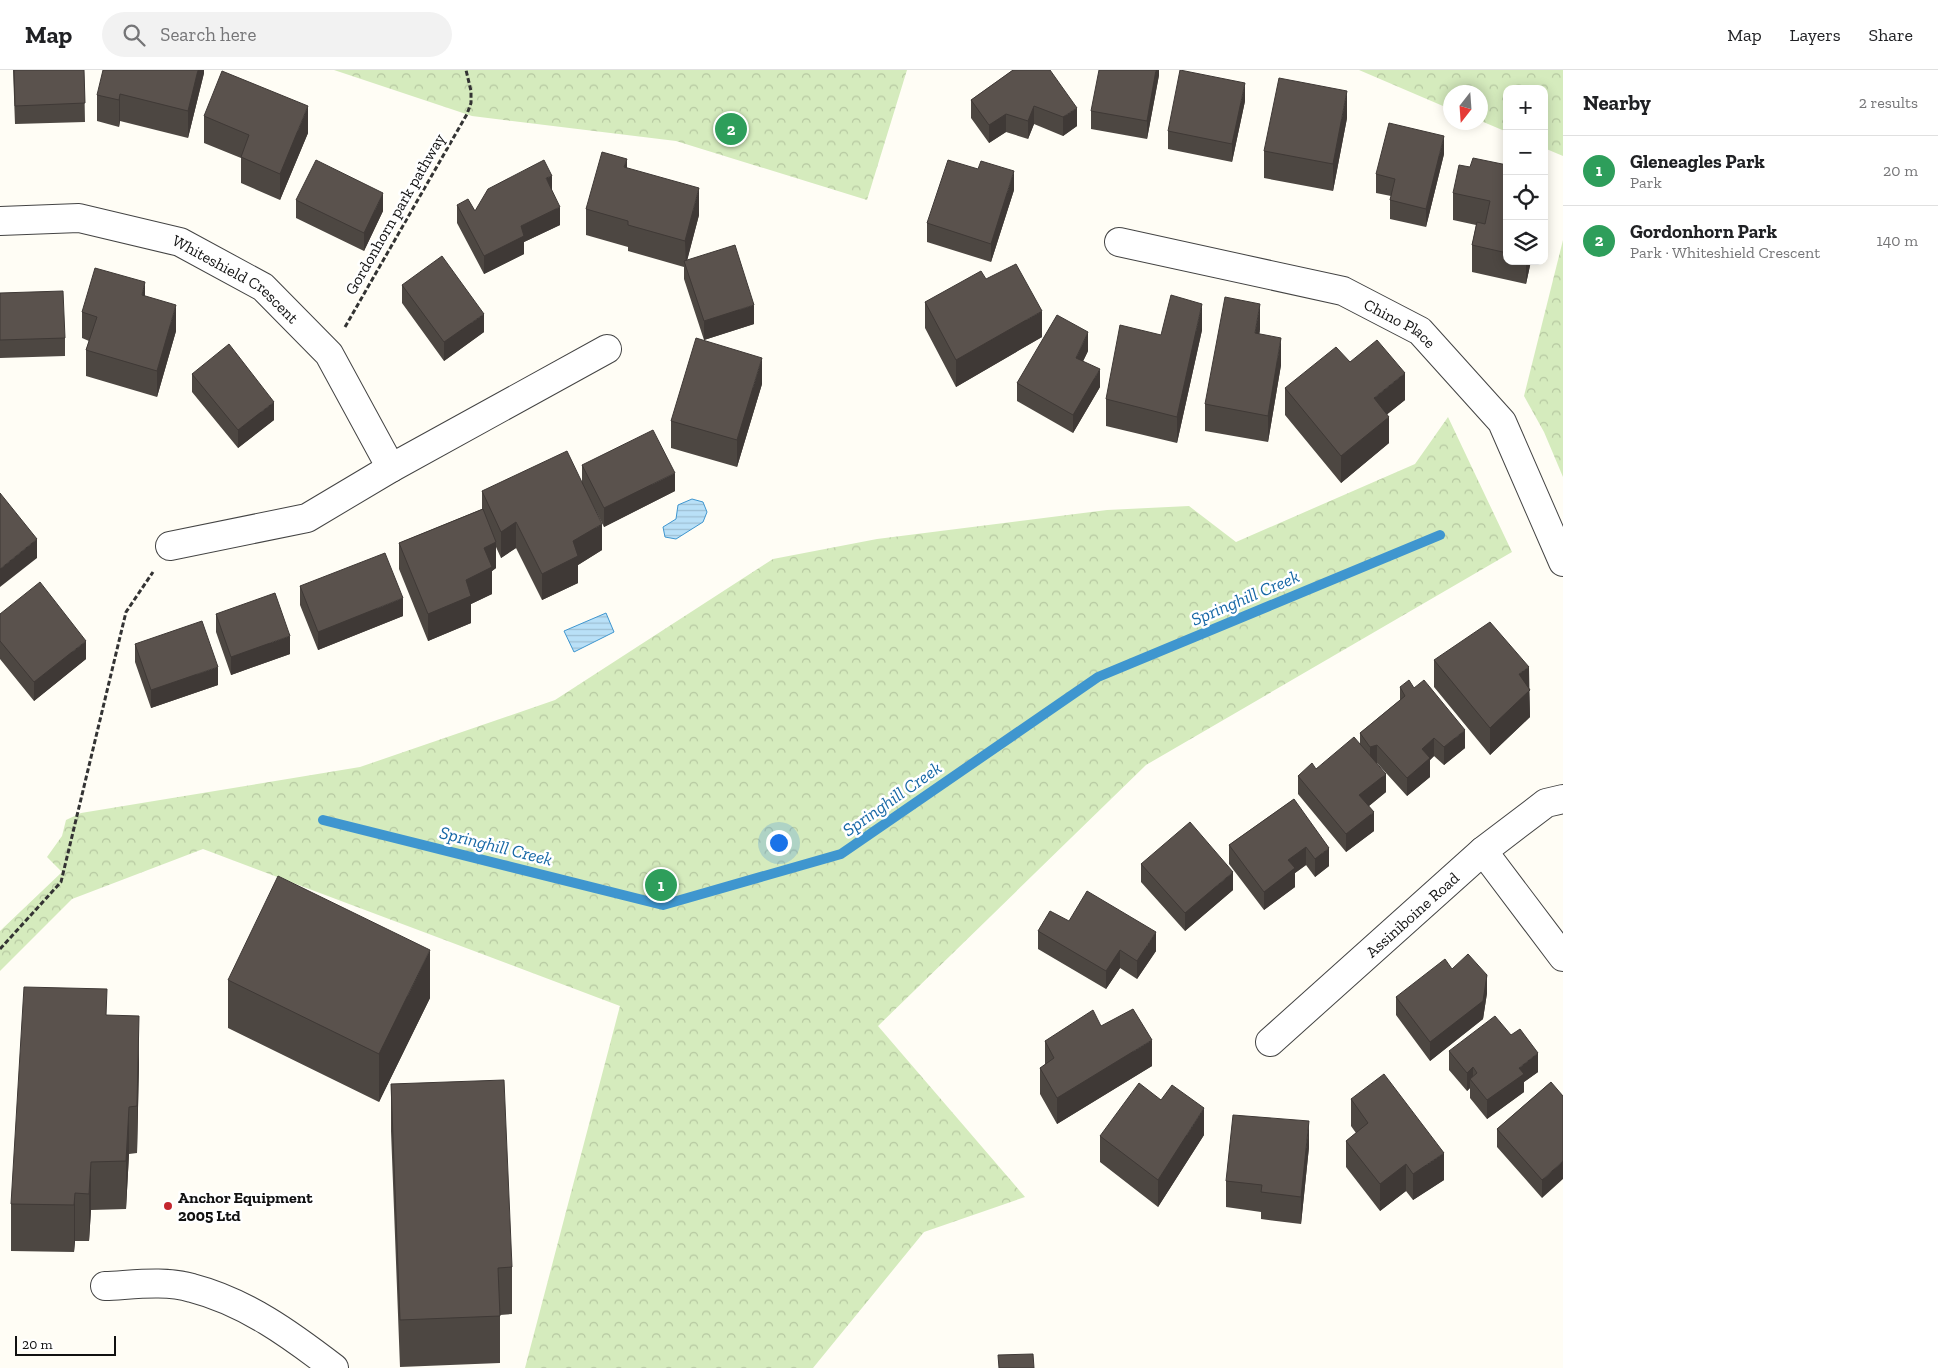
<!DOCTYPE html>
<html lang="en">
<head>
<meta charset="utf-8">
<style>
	body { margin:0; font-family:"Zilla Slab",serif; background:#f2f2f2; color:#202124 }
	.controls { position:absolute; right:15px; top:15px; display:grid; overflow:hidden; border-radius:10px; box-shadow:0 2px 12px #0003 }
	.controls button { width:45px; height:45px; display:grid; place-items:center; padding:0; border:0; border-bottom:1px solid #e0e0e0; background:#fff; color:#202124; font:25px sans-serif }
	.compass { position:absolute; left:1443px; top:15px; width:45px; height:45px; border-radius:50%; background:#fff; box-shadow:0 2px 12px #0003; rotate:197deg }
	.scale { position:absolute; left:15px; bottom:12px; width:101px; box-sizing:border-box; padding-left:5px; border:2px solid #111; border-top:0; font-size:14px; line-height:18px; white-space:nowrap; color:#111; -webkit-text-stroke:4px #fff; paint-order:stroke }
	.you { position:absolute; left:778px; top:772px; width:18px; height:18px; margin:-12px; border:4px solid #fff; border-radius:50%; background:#1a73e8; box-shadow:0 0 0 8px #1a73e833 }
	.badge { display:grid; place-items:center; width:32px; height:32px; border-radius:50%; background:#7c3aed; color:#fff; font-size:16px; font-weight:700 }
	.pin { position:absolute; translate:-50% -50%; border:2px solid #fff; box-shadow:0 1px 5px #0006 }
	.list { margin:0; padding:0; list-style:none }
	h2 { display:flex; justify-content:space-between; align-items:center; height:65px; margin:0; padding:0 20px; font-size:21px }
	h2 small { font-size:16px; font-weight:400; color:#757577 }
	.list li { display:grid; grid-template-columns:32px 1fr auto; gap:15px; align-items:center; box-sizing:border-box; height:70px; padding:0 20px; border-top:1px solid #e0e0e0 }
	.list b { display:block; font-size:19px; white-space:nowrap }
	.list p { margin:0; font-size:16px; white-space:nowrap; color:#757577 }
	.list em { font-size:16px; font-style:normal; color:#757577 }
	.icon { flex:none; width:28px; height:28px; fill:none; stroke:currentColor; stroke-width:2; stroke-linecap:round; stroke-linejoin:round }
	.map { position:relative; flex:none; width:1563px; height:1298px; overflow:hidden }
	header { display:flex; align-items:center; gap:30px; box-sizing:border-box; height:70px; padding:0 25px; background:#fff; border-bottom:1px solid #e0e0e0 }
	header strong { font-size:24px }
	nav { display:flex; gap:28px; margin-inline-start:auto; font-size:18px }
	.search { width:350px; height:45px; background:#f2f2f2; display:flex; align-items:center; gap:12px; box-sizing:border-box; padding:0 18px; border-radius:28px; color:#757577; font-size:19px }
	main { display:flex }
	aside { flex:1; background:#fff }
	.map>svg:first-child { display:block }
</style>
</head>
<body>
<header>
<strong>Map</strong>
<div class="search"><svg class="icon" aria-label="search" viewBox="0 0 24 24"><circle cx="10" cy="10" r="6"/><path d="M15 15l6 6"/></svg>Search here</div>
<nav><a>Map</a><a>Layers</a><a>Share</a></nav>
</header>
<main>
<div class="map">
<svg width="1563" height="1298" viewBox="0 0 1563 1298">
	<defs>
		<pattern id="park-crowns" width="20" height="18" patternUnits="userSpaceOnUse" patternTransform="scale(1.25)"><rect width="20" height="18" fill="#d5ebbd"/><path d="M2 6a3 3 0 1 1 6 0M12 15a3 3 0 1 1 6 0" fill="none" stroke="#b6c8a1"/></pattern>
		<pattern id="water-rules" width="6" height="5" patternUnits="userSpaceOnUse" patternTransform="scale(1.25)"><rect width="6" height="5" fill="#b9e0f7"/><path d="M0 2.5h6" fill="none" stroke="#9ebfd3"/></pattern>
	</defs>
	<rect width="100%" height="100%" fill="#fffdf5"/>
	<path fill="url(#park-crowns)" d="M 334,0 L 907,0 L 867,130 L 676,71 L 472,46 Z
		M 1359,0 L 1563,0 L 1563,86 L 1544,78 L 1544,19 L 1507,19 L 1507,62 L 1481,51 L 1480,22 L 1450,22 L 1450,39 Z
		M 1563,170 L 1563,407 L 1544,362 L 1524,326 Z
		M 1448,347 L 1512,482 L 1146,695 L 878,956 L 1025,1127 L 924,1162 L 813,1298 L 525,1298 L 620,936 L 203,779 L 72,829 L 0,901 L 0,861 L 62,802 L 47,787 L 62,766 L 66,750 L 81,743 L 360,697 L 555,630 L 773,489 L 877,469 L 1107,440 L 1189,436 L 1236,472 L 1415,394 Z"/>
	<path fill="url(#water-rules)" stroke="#3f96cf" d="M 692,429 L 703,432 L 707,442 L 703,452 L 676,469 L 665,467 L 663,457 L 676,449 L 678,435 Z
		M 606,543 L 614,562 L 574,582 L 564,561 Z"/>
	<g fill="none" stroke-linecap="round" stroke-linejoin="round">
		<path stroke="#3f96cf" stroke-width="10" d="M 323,750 L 663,835 L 841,784 L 1098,607 L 1440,465"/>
		<g stroke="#444" stroke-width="30">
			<g id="minor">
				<path id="s1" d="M 0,151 L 79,148 L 180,172 L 263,217 L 329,284 L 391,398"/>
				<path id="s2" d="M 1119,172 L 1343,221 L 1420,261 L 1502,352 L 1563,492"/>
				<path d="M 170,476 L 307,448 L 391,398 L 607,279"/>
				<path d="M 1483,781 L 1563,887"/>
				<path id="s3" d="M 1270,972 L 1483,781 L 1546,733 L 1563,729"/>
				<path d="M 105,1216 C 132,1215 165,1210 192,1218 C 246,1232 291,1265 334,1298"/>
			</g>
		</g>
		<path stroke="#333" stroke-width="3" stroke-dasharray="5 2.5" stroke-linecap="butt" d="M 345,257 L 467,44 L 471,33 L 471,21 L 466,0
			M 0,879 L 61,812 L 126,542 L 153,502"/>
		<use href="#minor" stroke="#fff" stroke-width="28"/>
	</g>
	<path fill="#4d4742" d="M 13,0 L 84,0 L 85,52 L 15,54 Z
		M 204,0 L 204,3 L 188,68 L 120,51 L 119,57 L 97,51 L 97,25 Z
		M 1013,0 L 1077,56 L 1063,66 L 1034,54 L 1028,69 L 1006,62 L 989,73 L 971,48 L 971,30 Z
		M 1159,0 L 1159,5 L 1147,69 L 1091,59 L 1091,41 Z
		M 1245,31 L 1232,92 L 1168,79 L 1168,61 Z
		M 204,46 L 308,63 L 280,130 L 241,113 L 241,88 L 204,73 Z
		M 1347,48 L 1333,121 L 1264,108 L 1264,81 Z
		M 1444,84 L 1426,157 L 1390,149 L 1390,130 L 1391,126 L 1376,123 L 1376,104 Z
		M 1507,95 L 1507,191 L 1531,191 L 1526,214 L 1472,202 L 1472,175 L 1476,155 L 1453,150 L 1453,123 L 1470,97 Z
		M 627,98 L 699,145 L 687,190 L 754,254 L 704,270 L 684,209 L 684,197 L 628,181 L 628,177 L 586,165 L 586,139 Z
		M 1014,120 L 991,192 L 927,172 L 927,153 Z
		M 552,121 L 560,155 L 524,172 L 524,184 L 484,204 L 457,153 L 457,135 L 475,141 Z
		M 296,130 L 383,141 L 364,181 L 296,148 Z
		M 986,209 L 1042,267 L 956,317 L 925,258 L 925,232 Z
		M 402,215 L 484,262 L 444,291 L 402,233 Z
		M 0,223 L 65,268 L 65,286 L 0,288 Z
		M 145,226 L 176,261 L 157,327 L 86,306 L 86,280 L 89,271 L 82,268 L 82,242 Z
		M 1202,260 L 1177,373 L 1106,356 L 1106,329 L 1161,265 Z
		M 1260,260 L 1259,264 L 1281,295 L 1268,372 L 1205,361 L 1205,334 Z
		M 1088,281 L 1083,291 L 1100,317 L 1073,363 L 1017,331 L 1017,313 Z
		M 192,304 L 274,350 L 238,378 L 192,322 Z
		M 762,314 L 737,397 L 671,378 L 671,351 Z
		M 1285,318 L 1405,330 L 1387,344 L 1389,373 L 1341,413 L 1285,345 Z
		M 582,395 L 675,421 L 604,457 L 585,420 L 602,480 L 578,495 L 578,513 L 542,530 L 516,478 L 501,488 L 496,477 L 496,498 L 492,501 L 492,524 L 471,534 L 471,553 L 428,571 L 399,499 L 399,473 L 482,439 L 482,421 L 582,413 Z
		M 300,516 L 403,546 L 318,580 L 300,535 Z
		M 0,544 L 86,589 L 34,631 L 0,589 Z
		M 216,544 L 290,584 L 231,605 L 216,562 Z
		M 135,574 L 218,615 L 151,638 L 135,592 Z
		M 1434,590 L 1529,619 L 1530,647 L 1490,685 L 1434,617 Z
		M 1400,617 L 1465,678 L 1444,695 L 1434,686 L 1430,690 L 1430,707 L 1407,726 L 1377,693 L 1386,722 L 1369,736 L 1374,761 L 1346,782 L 1298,724 L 1298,706 L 1316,699 L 1360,675 L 1360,663 L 1400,630 Z
		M 1294,729 L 1329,796 L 1315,807 L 1306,795 L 1295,803 L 1295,817 L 1264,840 L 1229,794 L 1229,775 Z
		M 1141,794 L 1233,820 L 1185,861 L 1141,812 Z
		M 1069,851 L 1156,881 L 1137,909 L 1120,898 L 1106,919 L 1038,879 L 1038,861 Z
		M 1452,899 L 1487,923 L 1483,949 L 1430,991 L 1396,945 L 1396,927 Z
		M 228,910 L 430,928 L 379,1032 L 228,958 Z
		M 107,945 L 139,993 L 137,1083 L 129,1084 L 126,1139 L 91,1140 L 89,1171 L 75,1171 L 74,1182 L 11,1181 L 11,1134 Z
		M 1101,956 L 1152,996 L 1057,1054 L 1040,1024 L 1040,998 L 1045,995 L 1045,971 Z
		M 1449,981 L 1538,1002 L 1524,1012 L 1524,1022 L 1487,1049 L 1470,1028 L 1470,1018 L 1467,1021 L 1449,1000 Z
		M 1551,1012 L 1542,1128 L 1497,1077 L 1497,1059 Z
		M 391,1014 L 512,1197 L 512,1244 L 500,1245 L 500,1293 L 400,1297 L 391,1061 Z
		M 1351,1029 L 1444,1110 L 1413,1130 L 1406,1121 L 1380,1141 L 1346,1097 L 1346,1071 L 1356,1063 L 1351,1056 Z
		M 1204,1065 L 1158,1137 L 1100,1092 L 1100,1066 Z
		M 1309,1077 L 1301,1154 L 1261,1149 L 1261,1142 L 1226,1137 L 1226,1111 Z"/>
	<path fill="#3f3936" d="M 198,0 L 204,0 L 204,3 L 188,68 L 188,41 Z
		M 1156,0 L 1159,0 L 1159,5 L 1147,69 L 1147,51 Z
		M 1245,13 L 1245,31 L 1232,92 L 1232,74 Z
		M 1347,21 L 1347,48 L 1333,121 L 1333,94 Z
		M 120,24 L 120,51 L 119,57 L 119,30 Z
		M 308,36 L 308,63 L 280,130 L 280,104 Z
		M 1034,36 L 1034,54 L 1028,69 L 1028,51 Z
		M 1077,38 L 1077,56 L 1063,66 L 1063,47 Z
		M 1006,44 L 1006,62 L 989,73 L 989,55 Z
		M 1444,66 L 1444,84 L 1426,157 L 1426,139 Z
		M 627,89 L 627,116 L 624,97 Z
		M 1014,101 L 1014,120 L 991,192 L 991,174 Z
		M 552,106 L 552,124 L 546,108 Z
		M 699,118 L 699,145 L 686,195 L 685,171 Z
		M 383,123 L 383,141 L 364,181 L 364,163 Z
		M 560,137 L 560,155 L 524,172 L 524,184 L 484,204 L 484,186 L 521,156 Z
		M 1526,191 L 1531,191 L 1526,214 Z
		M 145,212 L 145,239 L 142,225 Z
		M 1202,234 L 1202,260 L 1177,373 L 1177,347 Z
		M 1260,234 L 1260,260 L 1255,289 L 1255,263 Z
		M 176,235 L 176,261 L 157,327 L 157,301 Z
		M 754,235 L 754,254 L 704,270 L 704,251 Z
		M 1042,241 L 1042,267 L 956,317 L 956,290 Z
		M 484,244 L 484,262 L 444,291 L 444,272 Z
		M 1088,262 L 1088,281 L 1076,306 L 1076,288 Z
		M 1281,268 L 1281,295 L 1268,372 L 1268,346 Z
		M 762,288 L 762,314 L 737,397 L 737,370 Z
		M 1100,299 L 1100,317 L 1073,363 L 1073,345 Z
		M 1405,303 L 1405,330 L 1374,355 L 1374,328 Z
		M 274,332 L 274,350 L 238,378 L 238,360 Z
		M 1389,347 L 1389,373 L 1341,413 L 1341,386 Z
		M 675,403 L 675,421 L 604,457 L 604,438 Z
		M 516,452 L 516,478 L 501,488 L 501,462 Z
		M 602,454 L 602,480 L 578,495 L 578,513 L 542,530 L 542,504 L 573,471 Z
		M 37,469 L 37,488 L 0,517 L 0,499 Z
		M 496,472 L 496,498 L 492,501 L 492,524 L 471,534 L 471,553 L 428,571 L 428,544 L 484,478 Z
		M 403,528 L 403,546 L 318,580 L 318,562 Z
		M 290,566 L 290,584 L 231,605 L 231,587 Z
		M 86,571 L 86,589 L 34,631 L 34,612 Z
		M 218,597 L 218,615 L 151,638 L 151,620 Z
		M 1529,597 L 1530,647 L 1490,685 L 1490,658 L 1519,604 Z
		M 1465,660 L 1465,678 L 1444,695 L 1444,677 Z
		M 1434,668 L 1434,686 L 1430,690 L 1430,707 L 1407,726 L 1407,708 L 1422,679 Z
		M 1377,675 L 1377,693 L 1370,695 L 1370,677 Z
		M 1386,704 L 1386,722 L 1359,744 L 1359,725 Z
		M 1374,742 L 1374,761 L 1346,782 L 1346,764 Z
		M 1306,777 L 1306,795 L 1295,803 L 1295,817 L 1264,840 L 1264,822 L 1288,790 Z
		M 1329,778 L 1329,796 L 1315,807 L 1315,789 Z
		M 1233,802 L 1233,820 L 1185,861 L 1185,843 Z
		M 1156,862 L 1156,881 L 1137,909 L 1137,891 Z
		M 430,880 L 430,928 L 379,1032 L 379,984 Z
		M 1120,880 L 1120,898 L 1106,919 L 1106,901 Z
		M 1487,905 L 1487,923 L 1483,949 L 1430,991 L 1430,972 Z
		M 139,946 L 139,993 L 137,1083 L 137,1036 Z
		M 1152,970 L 1152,996 L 1057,1054 L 1057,1028 Z
		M 1538,983 L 1538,1002 L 1524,1012 L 1524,1022 L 1487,1049 L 1487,1030 L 1519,998 Z
		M 1473,997 L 1473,1013 L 1470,1009 L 1470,1018 L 1467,1021 L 1467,1003 Z
		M 129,1037 L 129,1084 L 126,1139 L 126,1091 Z
		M 1204,1038 L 1204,1065 L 1158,1137 L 1158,1110 Z
		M 1309,1051 L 1309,1077 L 1301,1154 L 1301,1127 Z
		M 1444,1083 L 1444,1110 L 1413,1130 L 1413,1104 Z
		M 1563,1091 L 1563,1109 L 1542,1128 L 1542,1110 Z
		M 91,1092 L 91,1140 L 89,1171 L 89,1124 Z
		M 1406,1094 L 1406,1121 L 1380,1141 L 1380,1114 Z
		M 75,1123 L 75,1171 L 74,1182 L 74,1135 Z"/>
	<path fill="#5a524d" stroke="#3f3936" d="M 14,0 L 84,0 L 85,33 L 15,36 Z
		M 103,0 L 198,0 L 188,41 L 120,24 L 119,30 L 97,25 Z
		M 1013,0 L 1050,0 L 1077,38 L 1063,47 L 1034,36 L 1028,51 L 1006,44 L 989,55 L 971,30 Z
		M 1099,0 L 1156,0 L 1147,51 L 1091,41 Z
		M 1180,0 L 1245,13 L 1232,74 L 1168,61 Z
		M 222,1 L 308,36 L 280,104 L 241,87 L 249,65 L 204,46 Z
		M 1279,8 L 1347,21 L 1333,94 L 1264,81 Z
		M 1389,53 L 1444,66 L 1426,139 L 1390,130 L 1395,109 L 1376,104 Z
		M 602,82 L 627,89 L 624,97 L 699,118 L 685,171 L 628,155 L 628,151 L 586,139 Z
		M 1473,88 L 1507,95 L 1507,183 L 1472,175 L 1477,152 L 1485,154 L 1490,131 L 1453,123 L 1459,95 L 1470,97 Z
		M 316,90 L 383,123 L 364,163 L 296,130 Z
		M 544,90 L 552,106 L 546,108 L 560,137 L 521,156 L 524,166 L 484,186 L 457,135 L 468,129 L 475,141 L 488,119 Z
		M 948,90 L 978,99 L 981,91 L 1014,101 L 991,174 L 927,153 Z
		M 735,175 L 754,235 L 704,251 L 684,191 Z
		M 442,186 L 484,244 L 444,272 L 402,215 Z
		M 1016,194 L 1042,241 L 956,290 L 925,232 L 981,201 L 986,209 Z
		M 95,198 L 145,212 L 142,225 L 176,235 L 157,301 L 86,280 L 97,247 L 82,242 Z
		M 63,221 L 65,268 L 0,270 L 0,223 Z
		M 1171,225 L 1202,234 L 1177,347 L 1106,329 L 1120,255 L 1161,265 Z
		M 1225,227 L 1260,234 L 1255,263 L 1281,268 L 1268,346 L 1205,334 Z
		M 1057,245 L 1088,262 L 1076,288 L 1100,299 L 1073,345 L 1017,313 Z
		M 696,268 L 762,288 L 737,370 L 671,351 Z
		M 1377,270 L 1405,303 L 1374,328 L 1389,347 L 1341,386 L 1285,318 L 1336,277 L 1350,292 Z
		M 229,274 L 274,332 L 238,360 L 192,304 Z
		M 653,360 L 675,403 L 604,438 L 582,395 Z
		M 567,381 L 602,454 L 573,471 L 578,486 L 542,504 L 516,452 L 501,462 L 482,421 Z
		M 0,423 L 37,469 L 0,499 Z
		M 483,439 L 496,472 L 484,478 L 492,497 L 466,510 L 471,526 L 428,544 L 399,473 Z
		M 385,483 L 403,528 L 318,562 L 300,516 Z
		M 40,512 L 86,571 L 34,612 L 0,571 L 0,544 Z
		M 275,523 L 290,566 L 231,587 L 216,544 Z
		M 202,551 L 218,597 L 151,620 L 135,574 Z
		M 1490,552 L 1529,597 L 1519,604 L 1530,620 L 1490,658 L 1434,590 Z
		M 1409,610 L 1414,618 L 1424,610 L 1465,660 L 1444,677 L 1434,668 L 1422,679 L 1430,688 L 1407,708 L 1377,675 L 1370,677 L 1360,663 L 1405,626 L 1400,617 Z
		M 1354,667 L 1386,704 L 1359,725 L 1374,742 L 1346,764 L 1298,706 L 1312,693 L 1316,699 Z
		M 1294,729 L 1329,778 L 1315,789 L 1306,777 L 1288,790 L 1295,798 L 1264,822 L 1229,775 Z
		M 1190,752 L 1233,802 L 1185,843 L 1141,794 Z
		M 278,806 L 430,880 L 379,984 L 228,910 Z
		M 1087,821 L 1156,862 L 1137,891 L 1120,880 L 1106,901 L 1038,861 L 1050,841 L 1069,851 Z
		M 1468,884 L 1487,905 L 1483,931 L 1430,972 L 1396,927 L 1445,889 L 1452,899 Z
		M 24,917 L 107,919 L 106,945 L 139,946 L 137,1036 L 129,1037 L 126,1091 L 91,1092 L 89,1124 L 75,1123 L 74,1135 L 11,1134 Z
		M 1133,939 L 1152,970 L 1057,1028 L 1040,998 L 1054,988 L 1045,971 L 1093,940 L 1101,956 Z
		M 1495,946 L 1511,965 L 1520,959 L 1538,983 L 1519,998 L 1524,1004 L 1487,1030 L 1470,1009 L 1477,1003 L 1473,997 L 1467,1003 L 1449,981 Z
		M 1384,1004 L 1444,1083 L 1413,1104 L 1406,1094 L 1380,1114 L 1346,1071 L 1368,1053 L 1351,1029 Z
		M 504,1010 L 512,1197 L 498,1198 L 500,1246 L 400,1250 L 391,1014 Z
		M 1551,1012 L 1563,1026 L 1563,1091 L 1542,1110 L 1497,1059 Z
		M 1139,1013 L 1161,1030 L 1172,1015 L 1204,1038 L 1158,1110 L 1100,1066 Z
		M 1233,1045 L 1309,1051 L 1301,1127 L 1261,1122 L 1262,1115 L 1226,1111 Z
		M 1033,1284 L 1034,1298 L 999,1298 L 998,1285 Z"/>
	<circle fill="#c4262e" stroke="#fff" stroke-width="2" cx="168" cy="1136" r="5"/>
	<g text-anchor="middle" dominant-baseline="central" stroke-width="5" stroke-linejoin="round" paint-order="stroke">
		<g font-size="16" fill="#111" stroke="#fff">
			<text transform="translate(395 144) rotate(-60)">Gordonhorn park pathway</text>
			<text stroke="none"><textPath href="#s1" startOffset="250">Whiteshield Crescent</textPath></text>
			<text stroke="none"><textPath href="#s2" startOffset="295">Chino Place</textPath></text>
			<text stroke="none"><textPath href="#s3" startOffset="191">Assiniboine Road</textPath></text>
		</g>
		<g font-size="16" font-weight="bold" fill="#111" stroke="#fff" text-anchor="start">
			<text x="178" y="1127">Anchor Equipment<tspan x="178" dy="18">2005 Ltd</tspan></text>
		</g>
		<g font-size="18" font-style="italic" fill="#1768a6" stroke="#fff">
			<text transform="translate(1245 528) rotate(-23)">Springhill Creek</text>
			<text transform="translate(892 729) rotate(-35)">Springhill Creek</text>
			<text transform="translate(496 776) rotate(14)">Springhill Creek</text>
		</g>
	</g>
</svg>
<div class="controls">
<button>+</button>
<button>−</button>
<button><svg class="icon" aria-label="locate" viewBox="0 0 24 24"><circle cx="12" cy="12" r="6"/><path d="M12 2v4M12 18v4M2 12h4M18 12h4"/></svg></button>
<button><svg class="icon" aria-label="layers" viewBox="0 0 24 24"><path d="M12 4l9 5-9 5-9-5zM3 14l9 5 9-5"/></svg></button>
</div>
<svg class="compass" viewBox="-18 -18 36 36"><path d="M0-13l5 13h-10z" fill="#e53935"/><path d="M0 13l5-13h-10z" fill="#757577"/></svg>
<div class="scale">20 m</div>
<div class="you"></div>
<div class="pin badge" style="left:661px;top:815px;background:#2e9e5b">1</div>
<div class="pin badge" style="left:731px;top:59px;background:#2e9e5b">2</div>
</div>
<aside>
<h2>Nearby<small>2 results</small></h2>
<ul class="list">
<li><span class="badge" style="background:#2e9e5b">1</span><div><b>Gleneagles Park</b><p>Park</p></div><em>20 m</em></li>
<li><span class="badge" style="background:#2e9e5b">2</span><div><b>Gordonhorn Park</b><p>Park · Whiteshield Crescent</p></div><em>140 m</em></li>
</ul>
</aside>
</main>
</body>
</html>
